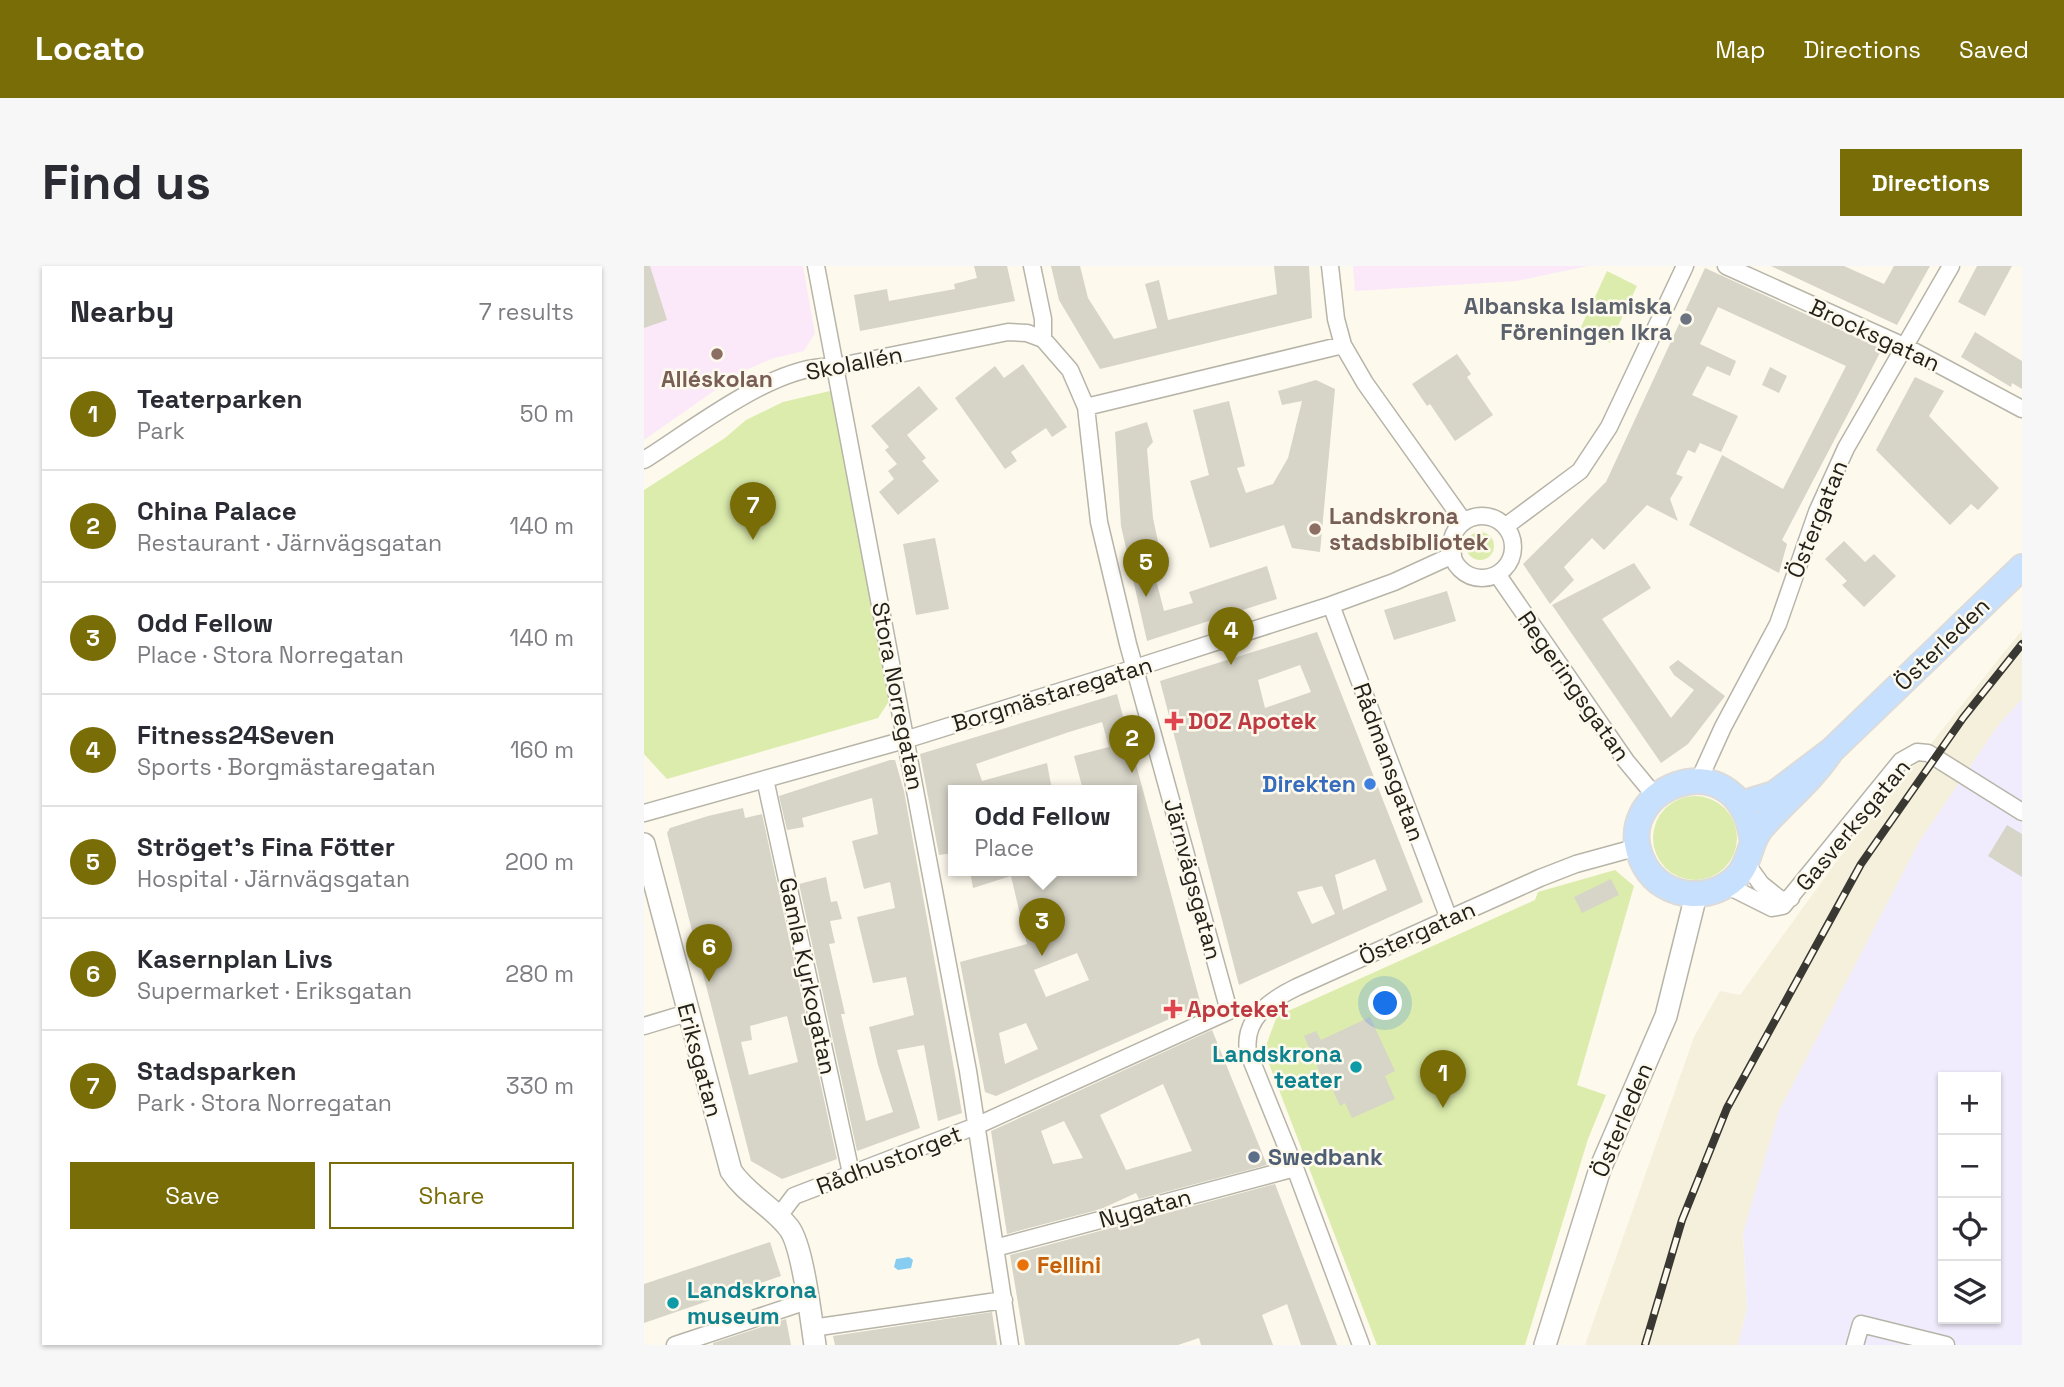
<!DOCTYPE html>
<html lang="en">
<head>
<meta charset="utf-8">
<style>
	body { margin:0; font-family:"Space Grotesk",sans-serif; background:#f7f7f7; color:#2b2b33 }
	.controls { position:absolute; right:21px; bottom:21px; display:grid; overflow:hidden; border-radius:0px; box-shadow:0 2px 5px #0004 }
	.controls button { width:63px; height:63px; display:grid; place-items:center; padding:0; border:0; border-bottom:2px solid #e1e1e2; background:#fff; color:#2b2b33; font:35px sans-serif }
	.you { position:absolute; left:742px; top:738px; width:24px; height:24px; margin:-18px; border:5px solid #fff; border-radius:50%; background:#1a73e8; box-shadow:0 0 0 10px #1a73e833 }
	.badge { display:grid; place-items:center; width:46px; height:46px; border-radius:50%; background:#796d08; color:#fff; font-size:23px; font-weight:700 }
	.pin { position:absolute; translate:-50% -58px; filter:drop-shadow(0 2px 4px #0008) }
	.pin::after { content:''; position:absolute; top:37px; width:24px; height:21px; background:inherit; clip-path:polygon(0 0,100% 0,50% 100%) }
	.popup { position:absolute; left:304px; top:519px; width:189px; height:91px; box-sizing:border-box; display:grid; place-content:center; border-radius:0px; background:#fff; filter:drop-shadow(0 2px 5px #0005); font-size:23px; white-space:nowrap; color:#7c7c81 }
	.popup b { font-size:26px; color:#2b2b33 }
	.popup::after { content:''; position:absolute; left:50%; top:100%; margin-left:-14px; border:14px solid transparent; border-top-color:#fff }
	.list { margin:0; padding:0; list-style:none }
	h2 { display:flex; justify-content:space-between; align-items:center; height:91px; margin:0; padding:0 28px; font-size:30px }
	h2 small { font-size:23px; font-weight:400; color:#7c7c81 }
	.list li { display:grid; grid-template-columns:46px 1fr auto; gap:21px; align-items:center; box-sizing:border-box; height:112px; padding:0 28px; border-top:2px solid #e1e1e2 }
	.list b { display:block; font-size:26px; white-space:nowrap }
	.list p { margin:0; font-size:23px; white-space:nowrap; color:#7c7c81 }
	.list em { font-size:23px; font-style:normal; color:#7c7c81 }
	.actions { display:flex; gap:14px; padding:21px 28px }
	.actions a { flex:1; padding:16px 0; border:2px solid #796d08; border-radius:0px; text-align:center; font-size:24px; color:#796d08 }
	.actions .main { background:#796d08; color:#fff }
	.icon { flex:none; width:38px; height:38px; fill:none; stroke:currentColor; stroke-width:2; stroke-linecap:round; stroke-linejoin:round }
	.map { position:relative; flex:none; width:1378px; height:1079px; overflow:hidden; border-radius:0px }
	header { display:flex; align-items:center; gap:42px; box-sizing:border-box; height:98px; padding:0 35px; background:#796d08; color:#fff }
	header strong { font-size:33px }
	nav { display:flex; gap:38px; margin-inline-start:auto; font-size:24px }
	.intro { display:flex; align-items:center; justify-content:space-between; box-sizing:border-box; height:168px; padding:0 42px }
	h1 { margin:0; font-size:49px }
	.button { padding:18px 32px; border-radius:0px; background:#796d08; color:#fff; font-size:24px; font-weight:700 }
	main { display:flex; gap:42px; padding:0 42px }
	aside { flex:1; background:#fff; border-radius:0px; box-shadow:0 2px 5px #0004 }
	.map>svg:first-child { display:block }
</style>
</head>
<body>
<header>
<strong>Locato</strong>
<nav><a>Map</a><a>Directions</a><a>Saved</a></nav>
</header>
<div class="intro"><h1>Find us</h1><a class="button">Directions</a></div>
<main>
<aside>
<h2>Nearby<small>7 results</small></h2>
<ul class="list">
<li><span class="badge">1</span><div><b>Teaterparken</b><p>Park</p></div><em>50 m</em></li>
<li><span class="badge">2</span><div><b>China Palace</b><p>Restaurant · Järnvägsgatan</p></div><em>140 m</em></li>
<li><span class="badge">3</span><div><b>Odd Fellow</b><p>Place · Stora Norregatan</p></div><em>140 m</em></li>
<li><span class="badge">4</span><div><b>Fitness24Seven</b><p>Sports · Borgmästaregatan</p></div><em>160 m</em></li>
<li><span class="badge">5</span><div><b>Ströget's Fina Fötter</b><p>Hospital · Järnvägsgatan</p></div><em>200 m</em></li>
<li><span class="badge">6</span><div><b>Kasernplan Livs</b><p>Supermarket · Eriksgatan</p></div><em>280 m</em></li>
<li><span class="badge">7</span><div><b>Stadsparken</b><p>Park · Stora Norregatan</p></div><em>330 m</em></li>
</ul>
<div class="actions"><a class="main">Save</a><a>Share</a></div>
</aside>
<div class="map">
<svg width="1378" height="1079" viewBox="0 0 1378 1079">
	<rect width="100%" height="100%" fill="#fdf9ed"/>
	<path fill="#f5f0db" d="M 1378,364 L 1378,433 L 1353,461 L 1099,967 L 1103,1043 L 1094,1079 L 941,1079 L 1050,771 L 1076,725 L 1096,729 L 1189,600 Z"/>
	<path fill="#f1ecfd" fill-rule="evenodd" d="M 1378,433 L 1378,1079 L 1094,1079 L 1103,1043 L 1099,967 L 1135,845 L 1275,576 L 1353,461 ZM 1299,811 L 1352,811 L 1352,1053 L 1299,1053 Z"/>
	<path fill="#fbe9fa" d="M 0,0 L 159,0 L 171,67 L 160,85 L 130,92 L 97,106 L 0,174 Z
		M 709,0 L 944,0 L 873,15 L 711,25 Z"/>
	<path fill="#dcecad" d="M 963,5 L 993,20 L 966,77 L 936,63 Z
		M 190,124 L 247,432 L 234,452 L 23,513 L 0,488 L 0,224 L 81,172 L 102,154 L 139,136 Z
		M822 280a14 14 0 1 1 28 0a14 14 0 1 1-28 0Z
		M1009 572a42 42 0 1 1 84 0a42 42 0 1 1-84 0Z
		M 971,604 L 990,620 L 933,819 L 962,829 L 944,873 L 881,1079 L 733,1079 L 620,785 L 633,750 L 891,634 L 894,626 Z"/>
	<path fill="#87cdf2" d="M 265,991 L 269,994 L 267,1002 L 254,1004 L 250,1001 L 252,993 Z"/>
	<path fill="#d7d4c8" fill-rule="evenodd" d="M 0,0 L 6,0 L 23,54 L 0,62 Z
		M 330,0 L 363,0 L 371,35 L 216,65 L 210,29 L 243,23 L 245,35 L 311,23 L 310,18 L 333,12 Z
		M 407,0 L 436,0 L 444,32 L 470,73 L 513,62 L 501,18 L 515,14 L 524,54 L 633,28 L 630,0 L 665,0 L 668,52 L 456,103 L 415,34 Z
		M 1127,0 L 1200,0 L 1240,18 L 1250,0 L 1286,0 L 1253,59 Z
		M 1333,0 L 1368,0 L 1341,50 L 1314,36 Z
		M 1061,2 L 1238,83 L 1138,274 L 1143,278 L 1135,307 L 1045,259 L 1078,189 L 1139,223 L 1202,100 L 1074,41 L 1056,78 L 1092,95 L 1086,110 L 1063,100 L 1048,129 L 1094,150 L 1077,186 L 1056,177 L 1051,187 L 1044,184 L 1032,208 L 1039,211 L 1026,233 L 1034,255 L 1003,239 L 960,284 L 948,272 L 920,301 L 930,314 L 906,338 L 879,298 L 962,216 Z
		M 1331,66 L 1378,95 L 1378,123 L 1368,117 L 1367,121 L 1317,91 Z
		M 813,88 L 827,108 L 823,111 L 849,149 L 811,175 L 786,138 L 783,140 L 768,118 Z
		M 379,98 L 423,161 L 408,171 L 402,162 L 367,186 L 373,195 L 361,203 L 311,132 L 351,100 L 360,112 Z
		M 1126,101 L 1143,110 L 1135,127 L 1118,119 Z
		M 1271,111 L 1300,125 L 1285,150 L 1355,222 L 1334,244 L 1327,238 L 1306,259 L 1232,184 Z
		M 672,114 L 691,123 L 676,286 L 648,282 L 640,259 L 566,282 L 546,215 L 565,209 L 549,144 L 585,135 L 601,200 L 593,202 L 602,227 L 629,218 L 644,192 L 658,135 L 638,139 L 634,125 Z
		M 275,120 L 294,143 L 263,169 L 282,192 L 278,195 L 295,215 L 254,249 L 235,226 L 250,213 L 244,205 L 253,198 L 241,184 L 245,181 L 227,160 Z
		M 503,156 L 509,176 L 503,183 L 509,252 L 518,295 L 508,298 L 520,345 L 549,337 L 545,326 L 623,300 L 633,333 L 503,375 L 477,260 L 471,166 Z
		M 291,272 L 305,343 L 272,349 L 259,278 Z
		M 1200,275 L 1221,296 L 1230,288 L 1252,310 L 1220,341 L 1198,319 L 1203,315 L 1181,293 Z
		M 990,297 L 1007,322 L 958,353 L 1027,452 L 1050,424 L 1030,409 L 1025,401 L 1034,394 L 1081,430 L 1044,478 L 1017,497 L 908,339 Z
		M 803,325 L 812,355 L 750,374 L 740,344 Z
		M 673,366 L 779,636 L 595,719 L 516,415 ZM 656,399 L 667,426 L 621,442 L 614,414 ZM 731,593 L 743,624 L 699,644 L 691,609 ZM 678,620 L 691,648 L 668,658 L 653,626 Z
		M 473,428 L 557,739 L 352,830 L 341,826 L 316,696 L 383,678 L 367,610 L 329,622 L 326,604 L 487,604 L 487,524 L 439,524 L 430,490 L 465,481 L 458,456 L 425,466 L 332,498 L 338,515 L 403,497 L 408,524 L 309,524 L 309,587 L 295,589 L 276,488 ZM 433,687 L 445,714 L 402,731 L 390,704 ZM 382,757 L 394,783 L 361,798 L 355,767 Z
		M 246,494 L 251,494 L 260,525 L 318,847 L 294,855 L 280,779 L 253,784 L 276,862 L 213,885 L 155,618 L 182,611 L 187,636 L 193,635 L 198,653 L 186,655 L 191,677 L 185,678 L 201,748 L 197,748 L 222,855 L 249,846 L 234,799 L 225,761 L 270,749 L 262,711 L 229,717 L 213,651 L 251,642 L 246,616 L 220,623 L 208,575 L 234,568 L 228,532 L 158,552 L 160,561 L 143,564 L 135,530 Z
		M 99,542 L 101,552 L 118,548 L 193,893 L 138,913 L 107,895 L 23,567 L 26,562 L 64,550 ZM 143,750 L 154,796 L 105,809 L 97,776 L 108,774 L 106,760 Z
		M 1363,559 L 1378,568 L 1378,611 L 1344,590 Z
		M 967,613 L 975,629 L 938,647 L 930,631 Z
		M 726,751 L 751,805 L 741,810 L 751,833 L 708,852 L 701,837 L 696,840 L 687,820 L 677,809 L 660,770 L 672,765 L 677,774 Z
		M 568,764 L 623,899 L 495,933 L 492,927 L 457,943 L 363,968 L 347,865 ZM 519,818 L 548,885 L 482,904 L 456,849 ZM 420,855 L 439,892 L 409,898 L 397,865 Z
		M 631,918 L 693,1079 L 657,1079 L 643,1038 L 618,1049 L 629,1079 L 557,1079 L 555,1072 L 534,1079 L 381,1079 L 366,989 Z
		M 126,976 L 137,1010 L 0,1057 L 0,1018 Z
		M 348,1046 L 353,1079 L 191,1079 L 189,1070 Z
		M 142,1053 L 147,1079 L 69,1079 L 69,1077 Z"/>
	<g fill="none" stroke-linecap="round" stroke-linejoin="round">
		<g stroke="#b7b4a8" stroke-width="19">
			<path id="street" d="M 172,0 L 324,805 L 366,1079
				M 686,0 L 692,53 L 699,79 L 721,117 L 820,256
				M 1082,0 L 1262,81 L 1378,143
				M 442,141 L 699,79
				M 0,194 C 47,165 134,95 191,101 L 364,66 L 383,67 L 399,73
				M807 281a31 31 0 1 1 62 0a31 31 0 1 1-62 0Z
				M 862,260 L 936,205 L 965,161 L 1041,0
				M 853,308 L 982,495 L 1011,530
				M 687,339 L 805,653
				M 121,513 L 207,907
				M 1055,514 L 1079,461 L 1134,358 L 1173,246 L 1202,182 L 1307,0
				M 0,547 L 264,473 L 491,402 L 687,339 L 750,316 L 809,289
				M 1102,597 L 1117,618 L 1137,634 L 1147,632
				M 1082,619 L 1128,642 L 1139,640 L 1257,495 L 1273,486 L 1284,487 L 1378,546
				M 0,760 L 43,747
				M 135,950 L 150,930 L 332,860 L 585,745 L 484,378 L 455,256 L 442,141 L 426,104 L 399,73 L 399,53 L 388,0
				M 351,982 L 651,902
				M 168,1062 L 360,1034
				M 31,1079 L 163,1035
				M 717,1079 L 651,902 L 604,786 C 599,753 626,734 653,721 L 896,612 L 932,598 L 994,581
				M 1211,1079 L 1217,1058 L 1302,1079"/>
		</g>
		<g stroke="#b7b4a8" stroke-width="24">
			<path id="secondary" d="M 0,578 L 87,905 C 102,928 128,940 145,962 C 159,980 167,1053 171,1079
				M 901,1079 L 956,903 L 1022,750 L 1052,629"/>
		</g>
		<g stroke="#dcdbdb" stroke-width="28">
			<path id="primary" d="M 1097,538 L 1130,528 L 1187,485 L 1378,301
				M 1108,571 C 1093,469 958,524 1001,600 C 1020,634 1071,638 1096,607 C 1108,591 1105,575 1119,560 C 1142,534 1168,514 1187,485"/>
		</g>
		<use href="#street" stroke="#fff" stroke-width="16"/>
		<use href="#secondary" stroke="#fff" stroke-width="21"/>
		<use href="#primary" stroke="#c6e0fd" stroke-width="24"/>
		<g stroke="#393832" stroke-width="8">
			<path id="rail" d="M 1001,1079 L 1038,954 L 1083,842 L 1217,598 L 1319,452 L 1378,378"/>
		</g>
		<use href="#rail" stroke="#fdf9ed" stroke-width="5" stroke-dasharray="16" stroke-linecap="butt"/>
	</g>
	<circle fill="#6b7280" stroke="#fdf9ed" stroke-width="2.5" cx="1042" cy="53" r="7"/>
	<g fill="#8d6e63" stroke="#fdf9ed" stroke-width="2.5">
		<circle cx="73" cy="88" r="7"/>
		<circle cx="671" cy="263" r="7"/>
	</g>
	<g fill="#e0444e" stroke="#fdf9ed" stroke-width="2.5">
		<path d="M526.5 444.5h7v7h7v7h-7v7h-7v-7h-7v-7h7z"/>
		<path d="M525.5 732.5h7v7h7v7h-7v7h-7v-7h-7v-7h7z"/>
	</g>
	<circle fill="#3f7fe0" stroke="#fdf9ed" stroke-width="2.5" cx="726" cy="518" r="7"/>
	<g fill="#0f9aa8" stroke="#fdf9ed" stroke-width="2.5">
		<circle cx="712" cy="801" r="7"/>
		<circle cx="29" cy="1037" r="7"/>
	</g>
	<circle fill="#5c6f8a" stroke="#fdf9ed" stroke-width="2.5" cx="610" cy="891" r="7"/>
	<circle fill="#e8710a" stroke="#fdf9ed" stroke-width="2.5" cx="379" cy="999" r="7"/>
	<g text-anchor="middle" dominant-baseline="central" stroke-width="5" stroke-linejoin="round" paint-order="stroke">
		<g font-size="23" font-weight="bold" fill="#5b616d" stroke="#fdf9ed" text-anchor="end">
			<text x="1028" y="40">Albanska Islamiska<tspan x="1028" dy="26">Föreningen Ikra</tspan></text>
		</g>
		<g font-size="23" fill="#22211c" stroke="#fdf9ed">
			<text transform="translate(1231 69) rotate(25)">Brocksgatan</text>
			<text transform="translate(210 97) rotate(-11)">Skolallén</text>
			<text transform="translate(1173 253) rotate(-68)">Östergatan</text>
			<text transform="translate(1298 378) rotate(-44)">Österleden</text>
			<text transform="translate(930 420) rotate(55)">Regeringsgatan</text>
			<text transform="translate(408 428) rotate(-17)">Borgmästaregatan</text>
			<text transform="translate(254 430) rotate(79)">Stora Norregatan</text>
			<text transform="translate(745 496) rotate(70)">Rådmansgatan</text>
			<text transform="translate(1209 559) rotate(-50)">Gasverksgatan</text>
			<text transform="translate(549 613) rotate(75)">Järnvägsgatan</text>
			<text transform="translate(773 667) rotate(-24)">Östergatan</text>
			<text transform="translate(164 710) rotate(78)">Gamla Kyrkogatan</text>
			<text transform="translate(56 794) rotate(75)">Eriksgatan</text>
			<text transform="translate(978 854) rotate(-67)">Österleden</text>
			<text transform="translate(245 894) rotate(-21)">Rådhustorget</text>
			<text transform="translate(501 942) rotate(-15)">Nygatan</text>
		</g>
		<g font-size="23" font-weight="bold" fill="#785e54" stroke="#fdf9ed">
			<text x="73" y="113">Alléskolan</text>
			<text x="685" y="250" text-anchor="start">Landskrona<tspan x="685" dy="26">stadsbibliotek</tspan></text>
		</g>
		<g font-size="23" font-weight="bold" fill="#be3a42" stroke="#fdf9ed" text-anchor="start">
			<text x="544" y="455">DOZ Apotek</text>
			<text x="543" y="743">Apoteket</text>
		</g>
		<g font-size="23" font-weight="bold" fill="#366cbe" stroke="#fdf9ed" text-anchor="end">
			<text x="712" y="518">Direkten</text>
		</g>
		<g font-size="23" font-weight="bold" fill="#0d838f" stroke="#fdf9ed" text-anchor="end">
			<text x="698" y="788">Landskrona<tspan x="698" dy="26">teater</tspan></text>
			<text x="43" y="1024" text-anchor="start">Landskrona<tspan x="43" dy="26">museum</tspan></text>
		</g>
		<g font-size="23" font-weight="bold" fill="#4e5e75" stroke="#fdf9ed" text-anchor="start">
			<text x="624" y="891">Swedbank</text>
		</g>
		<g font-size="23" font-weight="bold" fill="#c56008" stroke="#fdf9ed" text-anchor="start">
			<text x="393" y="999">Fellini</text>
		</g>
	</g>
</svg>
<div class="controls">
<button>+</button>
<button>−</button>
<button><svg class="icon" aria-label="locate" viewBox="0 0 24 24"><circle cx="12" cy="12" r="6"/><path d="M12 2v4M12 18v4M2 12h4M18 12h4"/></svg></button>
<button><svg class="icon" aria-label="layers" viewBox="0 0 24 24"><path d="M12 4l9 5-9 5-9-5zM3 14l9 5 9-5"/></svg></button>
</div>
<div class="you"></div>
<div class="pin badge" style="left:799px;top:842px">1</div>
<div class="pin badge" style="left:488px;top:507px">2</div>
<div class="pin badge" style="left:398px;top:690px">3</div>
<div class="popup"><b>Odd Fellow</b>Place</div>
<div class="pin badge" style="left:587px;top:399px">4</div>
<div class="pin badge" style="left:502px;top:331px">5</div>
<div class="pin badge" style="left:65px;top:716px">6</div>
<div class="pin badge" style="left:109px;top:274px">7</div>
</div>
</main>
</body>
</html>
